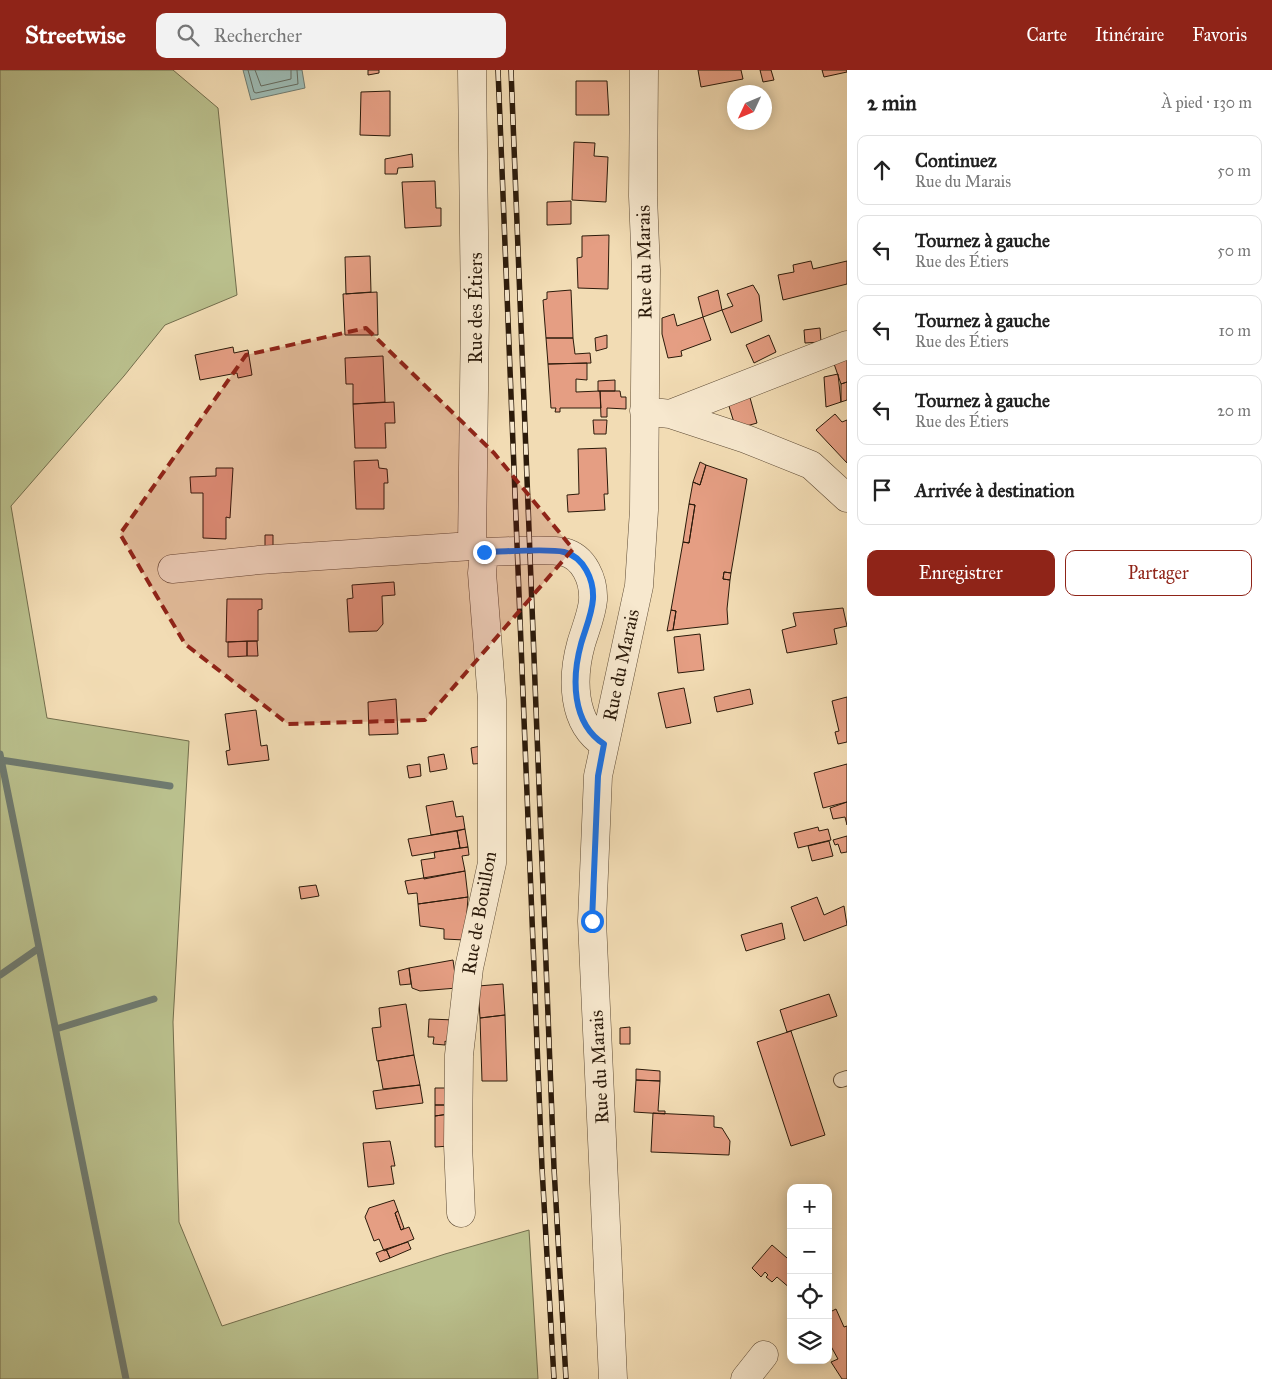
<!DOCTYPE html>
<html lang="fr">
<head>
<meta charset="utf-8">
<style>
	body { margin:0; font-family:"IM FELL Great Primer",serif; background:#f2f2f2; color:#222 }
	.controls { position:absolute; right:15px; bottom:15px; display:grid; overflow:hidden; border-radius:10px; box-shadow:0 2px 12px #0003 }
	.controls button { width:45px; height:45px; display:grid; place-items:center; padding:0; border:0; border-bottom:1px solid #e0e0e0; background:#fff; color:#222; font:25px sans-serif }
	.compass { position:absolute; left:727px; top:15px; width:45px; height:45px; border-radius:50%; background:#fff; box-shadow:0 2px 12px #0003; rotate:226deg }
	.stop { position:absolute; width:15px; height:15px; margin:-11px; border:4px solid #1a73e8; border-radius:50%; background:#fff }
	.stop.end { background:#1a73e8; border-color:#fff; box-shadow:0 1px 5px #0008 }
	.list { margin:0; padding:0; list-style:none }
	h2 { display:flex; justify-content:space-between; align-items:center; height:65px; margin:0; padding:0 20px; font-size:21px }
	h2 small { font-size:16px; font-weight:400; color:#767676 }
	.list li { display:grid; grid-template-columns:32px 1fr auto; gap:15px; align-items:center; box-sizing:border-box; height:70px; margin:0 10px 10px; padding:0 10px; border:1px solid #e0e0e0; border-radius:10px }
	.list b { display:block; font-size:19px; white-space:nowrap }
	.list p { margin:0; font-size:16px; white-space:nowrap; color:#767676 }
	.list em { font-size:16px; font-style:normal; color:#767676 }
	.actions { display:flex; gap:10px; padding:15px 20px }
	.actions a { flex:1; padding:11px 0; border:1px solid #8f2418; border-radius:10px; text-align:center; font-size:18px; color:#8f2418 }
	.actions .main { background:#8f2418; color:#fff }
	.icon { flex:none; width:28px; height:28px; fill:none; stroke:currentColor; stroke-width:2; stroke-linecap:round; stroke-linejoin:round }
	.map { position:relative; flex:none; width:847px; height:1309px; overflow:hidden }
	header { display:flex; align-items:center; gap:30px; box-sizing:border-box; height:70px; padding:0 25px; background:#8f2418; color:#fff }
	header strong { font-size:24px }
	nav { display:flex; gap:28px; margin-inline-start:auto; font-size:18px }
	.search { width:350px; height:45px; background:#f2f2f2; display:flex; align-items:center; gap:12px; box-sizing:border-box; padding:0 18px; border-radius:10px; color:#767676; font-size:19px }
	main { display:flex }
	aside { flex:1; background:#fff }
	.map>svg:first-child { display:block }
</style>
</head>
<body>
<header>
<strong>Streetwise</strong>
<div class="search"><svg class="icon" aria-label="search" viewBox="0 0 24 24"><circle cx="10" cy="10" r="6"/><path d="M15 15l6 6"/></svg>Rechercher</div>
<nav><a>Carte</a><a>Itinéraire</a><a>Favoris</a></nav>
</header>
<main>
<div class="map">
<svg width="847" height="1309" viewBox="0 0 847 1309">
	<rect width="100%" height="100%" fill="#f2dcb4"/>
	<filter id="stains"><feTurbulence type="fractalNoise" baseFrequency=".004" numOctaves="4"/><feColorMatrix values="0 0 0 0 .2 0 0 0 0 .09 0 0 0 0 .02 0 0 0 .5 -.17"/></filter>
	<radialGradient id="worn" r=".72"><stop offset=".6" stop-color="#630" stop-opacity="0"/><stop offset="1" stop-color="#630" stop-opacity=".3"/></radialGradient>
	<path fill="#bac08d" stroke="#726d4c" d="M 0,0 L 173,0 L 218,38 L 237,225 L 165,255 L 124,306 L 11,436 L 47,648 L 189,671 L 173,952 L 179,1152 L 222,1256 L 445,1184 L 529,1160 L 538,1309 L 0,1309 Z"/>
	<path fill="#9cbab3" stroke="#6f7a6f" d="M 243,0 L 302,0 L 305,18 L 251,30 Z"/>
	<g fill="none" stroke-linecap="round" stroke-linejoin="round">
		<path stroke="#646a5e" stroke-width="1" d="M 248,0 L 254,22 L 256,23 L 298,14 L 297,0
			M 255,0 L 261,16 L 291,9 L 291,0"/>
		<path stroke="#6f7a6f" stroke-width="7" d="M 0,684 L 126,1309
			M 1,690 L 170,716
			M 0,905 L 39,878
			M 56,959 L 154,929"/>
	</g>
	<path fill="#e59e83" stroke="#2b1a0a" d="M 368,0 L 379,0 L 379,3 L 368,5 Z
		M 698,0 L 741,0 L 743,9 L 701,17 Z
		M 760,0 L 771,0 L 774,10 L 763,12 Z
		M 822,0 L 847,0 L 847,2 L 824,7 Z
		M 576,11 L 607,11 L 609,45 L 576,45 Z
		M 390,21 L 390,66 L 360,65 L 361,22 Z
		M 574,72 L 595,73 L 594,86 L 608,87 L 606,132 L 572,130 Z
		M 412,84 L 413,97 L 398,98 L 397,104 L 385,104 L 385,89 Z
		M 435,111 L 436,138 L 441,138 L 441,156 L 405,158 L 402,112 Z
		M 571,131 L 571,154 L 547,155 L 547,132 Z
		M 609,165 L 608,219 L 578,218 L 577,188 L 582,187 L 582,166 Z
		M 370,186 L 371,222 L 346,224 L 345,187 Z
		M 811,191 L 813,199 L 847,191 L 847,214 L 783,230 L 778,205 L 794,202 L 793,195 Z
		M 753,215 L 759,225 L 762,251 L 731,263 L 722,240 L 733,236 L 727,224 Z
		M 571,220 L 573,268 L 546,268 L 543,230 L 547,229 L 547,222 Z
		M 718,220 L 722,240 L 703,247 L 698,227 Z
		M 377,222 L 378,265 L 345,265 L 343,224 Z
		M 674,244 L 677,256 L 703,247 L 711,270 L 681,281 L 682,286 L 668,288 L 662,264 L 662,248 Z
		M 820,258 L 821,272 L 805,273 L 804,260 Z
		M 607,265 L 607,278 L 596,281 L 595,268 Z
		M 769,265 L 776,282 L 754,293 L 746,275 Z
		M 546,268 L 573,268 L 575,284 L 590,283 L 591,293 L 548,294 Z
		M 233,277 L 234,283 L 248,280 L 252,305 L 238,308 L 237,303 L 200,310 L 195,285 Z
		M 847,284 L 847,312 L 841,314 L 832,288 Z
		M 383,286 L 385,332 L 353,334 L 353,314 L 346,314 L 345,288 Z
		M 587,293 L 587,310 L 576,309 L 576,322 L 600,321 L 601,338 L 560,338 L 560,342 L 555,342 L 556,338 L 551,338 L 548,294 Z
		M 838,304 L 841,332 L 826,337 L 824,307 Z
		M 615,310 L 615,321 L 598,321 L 598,311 Z
		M 847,312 L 847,330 L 841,332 L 841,314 Z
		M 600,321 L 620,321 L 621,327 L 626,327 L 626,339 L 607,338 L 607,347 L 601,347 Z
		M 749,324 L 757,353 L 736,359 L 728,333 Z
		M 394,332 L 395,353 L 385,353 L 386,378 L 355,378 L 353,334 Z
		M 835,344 L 842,352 L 847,350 L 847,393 L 816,360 Z
		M 593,350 L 607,350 L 606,364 L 594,364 Z
		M 606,378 L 608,424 L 604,424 L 605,440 L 568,442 L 567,425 L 579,424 L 578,379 Z
		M 378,390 L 379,398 L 387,399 L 388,413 L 384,413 L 384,439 L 356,439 L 354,391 Z
		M 700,392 L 706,395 L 700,415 L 693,412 Z
		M 706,395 L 747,409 L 731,503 L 724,502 L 723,509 L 730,510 L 727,539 L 728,554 L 673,560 L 676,541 L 671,540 L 683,472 L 689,473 L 695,435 L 689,434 L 693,412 L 700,415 Z
		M 216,398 L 233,398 L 230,448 L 226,447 L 226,469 L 203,468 L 203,423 L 191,423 L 190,407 L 216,406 Z
		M 689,434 L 695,435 L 689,473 L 683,472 Z
		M 265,465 L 273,465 L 273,482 L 265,482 Z
		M 724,502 L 731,503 L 730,510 L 723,509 Z
		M 394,512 L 395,525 L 382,526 L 383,554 L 377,561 L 349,562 L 347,529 L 353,528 L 352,515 Z
		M 227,529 L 262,529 L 262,539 L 258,540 L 258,571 L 226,572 Z
		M 843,538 L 847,556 L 834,559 L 837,574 L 787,583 L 782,560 L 796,556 L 793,543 Z
		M 671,540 L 676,541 L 673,560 L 667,561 Z
		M 700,564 L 704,600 L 678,603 L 674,567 Z
		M 247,571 L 247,586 L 228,587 L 228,572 Z
		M 247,571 L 257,571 L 258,586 L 247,586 Z
		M 684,618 L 691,653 L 666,658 L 658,623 Z
		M 750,619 L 753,634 L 717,642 L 714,627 Z
		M 847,627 L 847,672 L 838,674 L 835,662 L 839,661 L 832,631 Z
		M 396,629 L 398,664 L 369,665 L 368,632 Z
		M 256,640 L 261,676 L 267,675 L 269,690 L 228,695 L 226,681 L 230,680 L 225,644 Z
		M 485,675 L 486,693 L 473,694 L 471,678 Z
		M 444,684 L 447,699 L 430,702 L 428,687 Z
		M 420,694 L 421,706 L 409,708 L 407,696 Z
		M 847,694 L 847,732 L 823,738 L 814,703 Z
		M 453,731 L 456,747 L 463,746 L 465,759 L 431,765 L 426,736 Z
		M 847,732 L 847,755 L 845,747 L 833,749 L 830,738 Z
		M 818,757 L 819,761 L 828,759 L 831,770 L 798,778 L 794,763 Z
		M 465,759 L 468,777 L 460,778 L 457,761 Z
		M 457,761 L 460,778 L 412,786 L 408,769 Z
		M 847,766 L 847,782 L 841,783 L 838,774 L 835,775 L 833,770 Z
		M 829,771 L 833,786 L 812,791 L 808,776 Z
		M 468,777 L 469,785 L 462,786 L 465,801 L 424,809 L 421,790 L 435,788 L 434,782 Z
		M 465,801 L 468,827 L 418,834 L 417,823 L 408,824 L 405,811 Z
		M 316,815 L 319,826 L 301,829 L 299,817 Z
		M 468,827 L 465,870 L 444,869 L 444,859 L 420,856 L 418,834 Z
		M 817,827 L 824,845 L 844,836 L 847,855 L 804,871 L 791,837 Z
		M 782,853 L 785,869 L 746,881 L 741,865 Z
		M 453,890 L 457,918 L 420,921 L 412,918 L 409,898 Z
		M 409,898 L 411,914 L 400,915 L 398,901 Z
		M 503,914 L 505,945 L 480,948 L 478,916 Z
		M 829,924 L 837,946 L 787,962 L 780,940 Z
		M 406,934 L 414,985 L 377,991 L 372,958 L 381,957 L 379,938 Z
		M 505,945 L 507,1011 L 482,1011 L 480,948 Z
		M 429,949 L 455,950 L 450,974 L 445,971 L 445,975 L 433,974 L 434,967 L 428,967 Z
		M 630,957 L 630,974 L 620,974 L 620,958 Z
		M 791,961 L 825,1065 L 791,1076 L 757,972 Z
		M 414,985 L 420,1015 L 383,1019 L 378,991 Z
		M 636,999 L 660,1001 L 660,1011 L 636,1010 Z
		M 636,1010 L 660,1011 L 658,1041 L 665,1041 L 665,1044 L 634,1042 Z
		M 420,1015 L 423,1033 L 376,1039 L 373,1021 Z
		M 435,1018 L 451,1018 L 450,1035 L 435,1035 Z
		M 435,1035 L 450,1035 L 449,1044 L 435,1046 Z
		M 653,1043 L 714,1046 L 714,1057 L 722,1058 L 730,1071 L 729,1085 L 651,1082 Z
		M 449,1044 L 450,1076 L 435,1077 L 435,1046 Z
		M 390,1071 L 395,1096 L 391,1096 L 394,1114 L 368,1117 L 363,1073 Z
		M 394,1130 L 398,1141 L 395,1143 L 401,1160 L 409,1157 L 414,1169 L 384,1181 L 379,1169 L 374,1171 L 365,1147 L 369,1138 Z
		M 398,1141 L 404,1158 L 401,1160 L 395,1143 Z
		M 408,1172 L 411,1179 L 390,1188 L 386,1179 Z
		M 772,1175 L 787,1188 L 791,1186 L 791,1219 L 777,1207 L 772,1212 L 766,1207 L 768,1205 L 765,1202 L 761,1207 L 752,1198 Z
		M 386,1179 L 390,1188 L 380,1192 L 376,1183 Z
		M 836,1239 L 844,1257 L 847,1256 L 847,1309 L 842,1309 L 831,1292 L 838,1289 L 828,1271 L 828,1243 Z"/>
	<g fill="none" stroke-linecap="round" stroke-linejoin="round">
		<g stroke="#5d4a34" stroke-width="16">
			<path id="lane" d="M 841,1010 L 847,1008"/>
		</g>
		<g stroke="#5d4a34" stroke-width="29">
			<path id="street" d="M 472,0 L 475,243 L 472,476 L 484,482 C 503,482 548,478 564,482 C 584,487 594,510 593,530 C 592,544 585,560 581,574 C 572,607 571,653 604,674
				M 644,341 L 670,344 L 746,369 L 811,395 L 847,428
				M 670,344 L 847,275
				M 172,499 L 259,490 L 472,476
				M 461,1143 L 458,1075 L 459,985 L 469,898 L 492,793 L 492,630 L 482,503 L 484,482
				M 613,1309 L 592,851 L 598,706 L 639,516 L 644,440 L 646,200 L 643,126 L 644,0
				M 745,1309 L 764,1285"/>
		</g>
		<use href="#lane" stroke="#f7e8ce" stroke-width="14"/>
		<use href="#street" stroke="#f7e8ce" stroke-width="28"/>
		<g stroke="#2b1a0a" stroke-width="5.5">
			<path id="rail" d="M 498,0 L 542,1098 L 554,1309
				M 511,0 L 554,1098 L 566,1309"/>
		</g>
		<use href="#rail" stroke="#f7e8ce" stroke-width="4" stroke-dasharray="11" stroke-linecap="butt"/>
	</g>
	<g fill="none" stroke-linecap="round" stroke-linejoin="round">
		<path stroke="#1a73e8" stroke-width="6" d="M 484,482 C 503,482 548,478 564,482 C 584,487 594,510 593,529 C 592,544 585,560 581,574 C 572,607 571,653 604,674 L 598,706 L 592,851"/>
	</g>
	<path fill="#8f2418" fill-opacity="0.2" stroke="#8f2418" stroke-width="4" stroke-dasharray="10 6" stroke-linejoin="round" d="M 366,258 L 494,383 L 573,479 L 425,650 L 288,654 L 185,574 L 120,464 L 246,285 Z"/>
	<g text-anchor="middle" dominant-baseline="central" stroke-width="5" stroke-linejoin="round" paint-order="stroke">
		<g font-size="19" fill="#2b1a0a" stroke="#f7e8ce">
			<text transform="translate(644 192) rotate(-91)">Rue du Marais</text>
			<text transform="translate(475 238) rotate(-90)">Rue des Étiers</text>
			<text transform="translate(621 595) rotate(-78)">Rue du Marais</text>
			<text transform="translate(479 843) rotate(-80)">Rue de Bouillon</text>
			<text transform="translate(599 997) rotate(-93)">Rue du Marais</text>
		</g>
	</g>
	<rect width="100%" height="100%" filter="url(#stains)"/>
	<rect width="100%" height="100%" fill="url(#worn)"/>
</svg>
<div class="controls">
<button>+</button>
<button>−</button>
<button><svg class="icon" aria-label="locate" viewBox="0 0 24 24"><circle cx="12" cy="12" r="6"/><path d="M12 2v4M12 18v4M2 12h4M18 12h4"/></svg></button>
<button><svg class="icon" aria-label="layers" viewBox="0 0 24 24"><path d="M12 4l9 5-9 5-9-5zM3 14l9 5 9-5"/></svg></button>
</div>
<svg class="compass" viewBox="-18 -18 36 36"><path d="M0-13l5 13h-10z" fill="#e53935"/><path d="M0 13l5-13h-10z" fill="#767676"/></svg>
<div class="stop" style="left:592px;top:851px"></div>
<div class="stop end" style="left:484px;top:482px"></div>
</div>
<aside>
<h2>2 min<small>À pied · 130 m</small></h2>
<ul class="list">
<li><svg class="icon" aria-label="ahead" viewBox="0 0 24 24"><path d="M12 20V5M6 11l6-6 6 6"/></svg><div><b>Continuez</b><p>Rue du Marais</p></div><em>50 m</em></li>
<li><svg class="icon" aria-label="left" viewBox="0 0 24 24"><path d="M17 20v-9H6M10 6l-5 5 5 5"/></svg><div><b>Tournez à gauche</b><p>Rue des Étiers</p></div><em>50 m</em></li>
<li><svg class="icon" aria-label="left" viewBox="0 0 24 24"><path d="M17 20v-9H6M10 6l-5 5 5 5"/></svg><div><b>Tournez à gauche</b><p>Rue des Étiers</p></div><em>10 m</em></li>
<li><svg class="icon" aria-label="left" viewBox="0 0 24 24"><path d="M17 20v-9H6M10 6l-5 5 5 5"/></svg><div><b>Tournez à gauche</b><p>Rue des Étiers</p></div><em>20 m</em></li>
<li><svg class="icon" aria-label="arrive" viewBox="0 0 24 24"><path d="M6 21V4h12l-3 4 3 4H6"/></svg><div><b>Arrivée à destination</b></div></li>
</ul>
<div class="actions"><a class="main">Enregistrer</a><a>Partager</a></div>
</aside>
</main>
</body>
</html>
